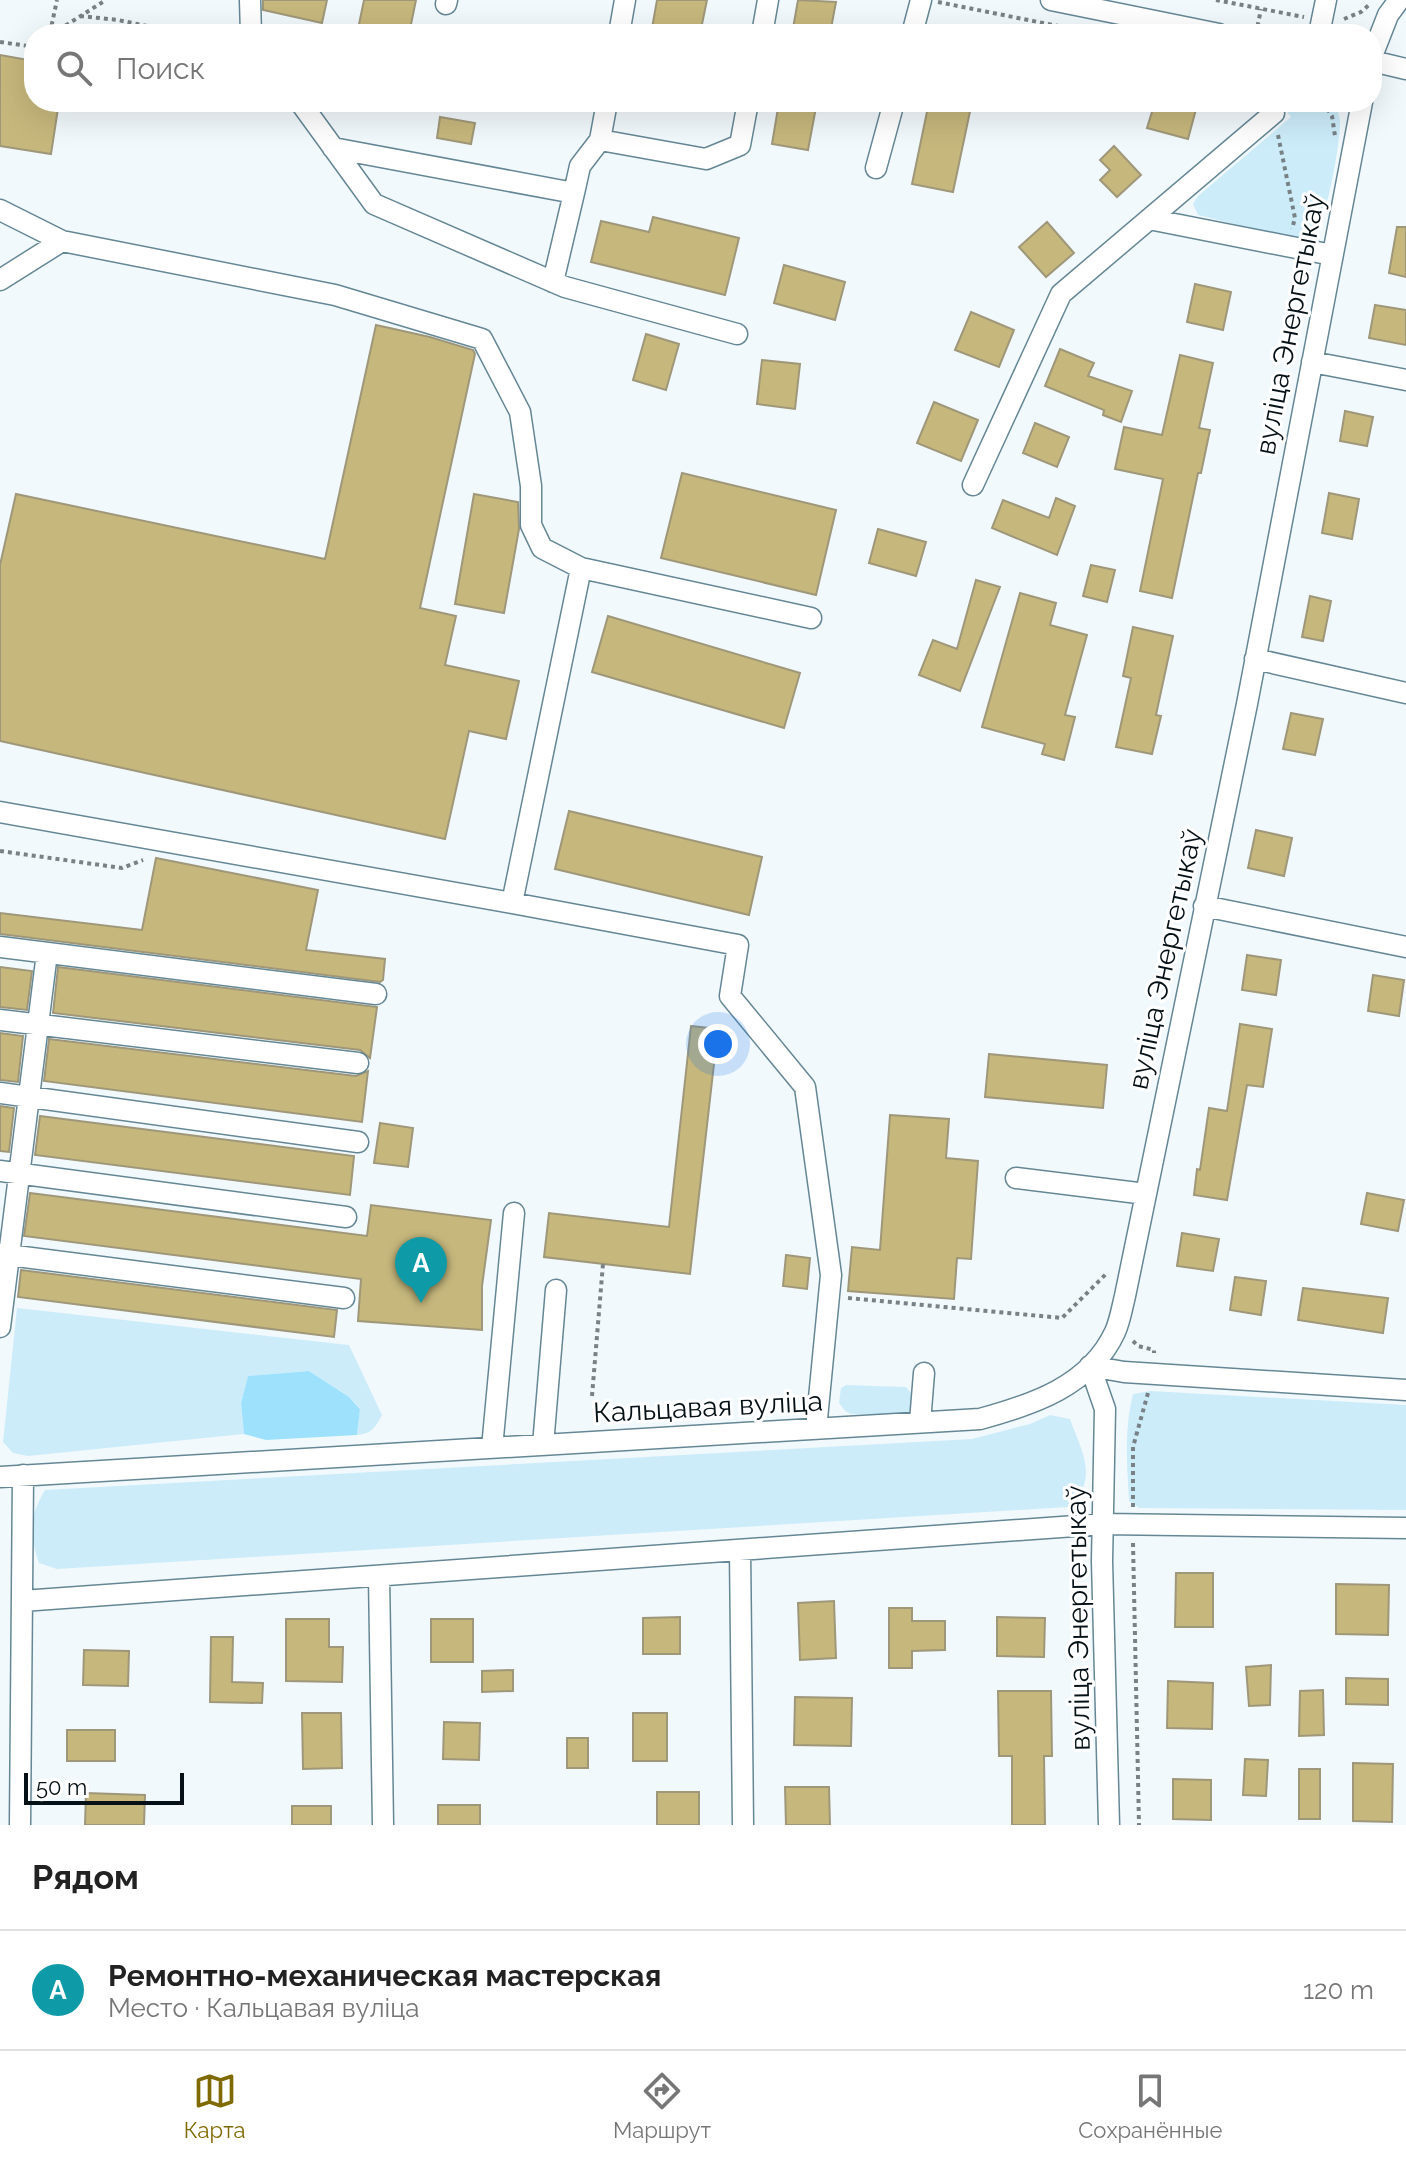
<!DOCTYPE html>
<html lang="ru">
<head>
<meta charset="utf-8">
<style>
	body { margin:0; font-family:Raleway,sans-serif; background:#f2f2f2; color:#222 }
	.scale { position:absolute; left:24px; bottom:20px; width:160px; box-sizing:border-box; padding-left:8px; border:4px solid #051116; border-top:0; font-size:22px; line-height:28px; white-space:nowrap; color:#051116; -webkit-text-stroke:6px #fff; paint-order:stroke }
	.you { position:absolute; left:718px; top:1044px; width:28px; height:28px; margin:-20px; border:6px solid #fff; border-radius:50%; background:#1a73e8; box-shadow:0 0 0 12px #1a73e833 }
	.badge { display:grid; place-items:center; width:52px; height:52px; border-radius:50%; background:#7f6a02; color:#fff; font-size:26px; font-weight:700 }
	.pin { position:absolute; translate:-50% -66px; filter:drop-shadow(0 2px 4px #0008) }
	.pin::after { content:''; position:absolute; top:42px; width:28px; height:24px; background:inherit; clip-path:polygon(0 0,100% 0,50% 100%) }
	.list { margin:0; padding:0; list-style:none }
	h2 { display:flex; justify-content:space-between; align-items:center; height:104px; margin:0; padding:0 32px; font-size:34px }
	h2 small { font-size:26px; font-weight:400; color:#767676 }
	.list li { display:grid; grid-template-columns:52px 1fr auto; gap:24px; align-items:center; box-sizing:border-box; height:120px; padding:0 32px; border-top:2px solid #e0e0e0 }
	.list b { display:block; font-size:30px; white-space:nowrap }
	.list p { margin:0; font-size:26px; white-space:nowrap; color:#767676 }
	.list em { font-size:26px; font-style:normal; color:#767676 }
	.icon { flex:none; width:44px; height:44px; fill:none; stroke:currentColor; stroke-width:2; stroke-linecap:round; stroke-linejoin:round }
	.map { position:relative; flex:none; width:1406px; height:1825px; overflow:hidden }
	.search { position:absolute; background:#fff; box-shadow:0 8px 32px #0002; left:24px; right:24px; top:24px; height:88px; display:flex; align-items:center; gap:20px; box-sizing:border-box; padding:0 28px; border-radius:32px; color:#767676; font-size:30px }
	.sheet { height:224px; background:#fff }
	nav { display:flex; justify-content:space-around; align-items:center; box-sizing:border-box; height:112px; border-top:2px solid #e0e0e0; background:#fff; font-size:22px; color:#767676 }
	nav a { display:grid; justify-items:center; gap:4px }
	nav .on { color:#7f6a02 }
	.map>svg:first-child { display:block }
</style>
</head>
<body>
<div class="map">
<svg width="1406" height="1825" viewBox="0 0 1406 1825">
	<rect width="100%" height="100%" fill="#f2f9fc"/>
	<path fill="#ccecfa" d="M 1280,102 L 1333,102 C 1336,107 1339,113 1340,120 C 1341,136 1331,192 1325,208 C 1320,222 1309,235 1295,239 L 1198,215 L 1193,204 L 1198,196 L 1291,117 Z
		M 17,1308 L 349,1345 L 382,1415 C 376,1427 371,1434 357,1435 L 360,1408 L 349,1397 L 309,1371 L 248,1376 L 241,1403 L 244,1434 L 28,1456 L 13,1453 L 3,1442 Z
		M 846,1385 L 906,1387 L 913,1395 L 912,1409 L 907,1414 L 851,1414 L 845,1411 L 839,1403 L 841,1388 Z
		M 1151,1391 L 1406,1405 L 1406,1510 L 1139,1508 L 1129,1501 C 1127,1464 1124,1430 1133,1394 Z
		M 1050,1415 L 1070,1419 C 1082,1452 1100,1480 1068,1507 L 57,1569 L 39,1563 C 29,1534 29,1517 45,1490 L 972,1439 L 1030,1424 Z"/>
	<path fill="#9de1fd" d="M 309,1371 L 349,1397 L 360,1409 L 357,1435 L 266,1440 L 244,1434 L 241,1403 L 248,1376 Z"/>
	<path fill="#c6b77c" stroke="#9f9779" stroke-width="2" d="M 263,0 L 327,0 L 322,23 L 263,10 Z
		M 364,0 L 416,0 L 409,34 L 357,34 Z
		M 657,0 L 707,0 L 700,34 L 651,34 Z
		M 798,0 L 836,2 L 830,34 L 792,34 Z
		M 0,55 L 34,61 L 34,102 L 59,102 L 51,154 L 0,146 Z
		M 779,102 L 817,102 L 808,150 L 772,144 Z
		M 929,102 L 972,102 L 953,192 L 912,184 Z
		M 1155,102 L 1198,102 L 1188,139 L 1147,128 Z
		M 440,117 L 475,123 L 471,144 L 437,138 Z
		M 1114,146 L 1141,175 L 1117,197 L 1100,180 L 1110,170 L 1100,160 Z
		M 653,217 L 739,238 L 725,295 L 591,262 L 601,221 L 649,232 Z
		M 1047,222 L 1074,253 L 1046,277 L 1019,247 Z
		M 1397,227 L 1406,227 L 1406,277 L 1389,273 Z
		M 784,265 L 845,282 L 835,320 L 774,303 Z
		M 1195,284 L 1231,292 L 1223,330 L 1187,322 Z
		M 1375,305 L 1406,310 L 1406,345 L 1369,338 Z
		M 971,312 L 1014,330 L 999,367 L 955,350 Z
		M 376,325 L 430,337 L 473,350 L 475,354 L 420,608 L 456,616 L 445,665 L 519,681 L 506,739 L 469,731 L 445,839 L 0,741 L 0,565 L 16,494 L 325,559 Z
		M 646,334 L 679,344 L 666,390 L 633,380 Z
		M 1060,349 L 1094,363 L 1088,376 L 1132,391 L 1121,422 L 1103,415 L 1104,410 L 1045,386 Z
		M 1180,355 L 1213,363 L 1199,428 L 1210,430 L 1201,473 L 1198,473 L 1172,598 L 1140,591 L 1163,479 L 1115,469 L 1124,427 L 1162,435 Z
		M 762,360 L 800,364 L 795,409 L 757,404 Z
		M 934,402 L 978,420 L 961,461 L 917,443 Z
		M 1345,411 L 1373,417 L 1367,446 L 1340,441 Z
		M 1035,423 L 1069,437 L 1057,467 L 1023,453 Z
		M 682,473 L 836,510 L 816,595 L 661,558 Z
		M 1329,493 L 1359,499 L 1352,539 L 1322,533 Z
		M 474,494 L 518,502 L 519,529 L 504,613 L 455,604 Z
		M 1056,498 L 1075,506 L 1057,555 L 992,528 L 1003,500 L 1049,518 Z
		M 878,529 L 926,542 L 916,576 L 869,563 Z
		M 1091,565 L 1115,570 L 1107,602 L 1083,596 Z
		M 976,580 L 1000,587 L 960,691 L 919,675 L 933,640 L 957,649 Z
		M 1020,593 L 1056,603 L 1050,625 L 1087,635 L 1065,715 L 1075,717 L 1064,760 L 1042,754 L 1045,744 L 982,727 Z
		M 1310,596 L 1331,601 L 1323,641 L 1302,637 Z
		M 608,616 L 800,673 L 784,728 L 592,672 Z
		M 1133,627 L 1173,636 L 1156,715 L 1161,716 L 1152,754 L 1116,747 L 1131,678 L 1123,676 Z
		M 1291,713 L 1323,719 L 1315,755 L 1283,749 Z
		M 569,811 L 762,857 L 749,915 L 555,869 Z
		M 1256,830 L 1292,838 L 1284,876 L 1248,868 Z
		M 156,858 L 318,890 L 306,950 L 385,959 L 383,980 L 380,982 L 0,934 L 0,913 L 142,930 Z
		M 1247,955 L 1281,960 L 1276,995 L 1242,990 Z
		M 0,967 L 32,971 L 27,1010 L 0,1007 Z
		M 58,967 L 377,1007 L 370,1058 L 360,1050 L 53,1013 Z
		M 1373,975 L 1404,980 L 1399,1016 L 1368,1011 Z
		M 1240,1024 L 1272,1029 L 1263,1087 L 1247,1085 L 1227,1200 L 1194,1195 L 1197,1169 L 1200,1170 L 1209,1108 L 1227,1111 Z
		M 691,1026 L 718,1029 L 690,1274 L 544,1257 L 549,1213 L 669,1227 Z
		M 0,1033 L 23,1036 L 18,1082 L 0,1080 Z
		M 49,1039 L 356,1076 L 368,1071 L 362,1122 L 44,1081 Z
		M 989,1054 L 1107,1065 L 1103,1108 L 985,1097 Z
		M 0,1106 L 14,1108 L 9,1152 L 0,1151 Z
		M 890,1115 L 949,1119 L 946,1158 L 978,1161 L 971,1259 L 957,1258 L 954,1299 L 848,1291 L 852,1247 L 880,1250 Z
		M 40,1116 L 354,1156 L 350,1195 L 35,1155 Z
		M 380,1123 L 413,1128 L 408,1167 L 374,1163 Z
		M 30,1193 L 367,1236 L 371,1205 L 491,1220 L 482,1286 L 482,1330 L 358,1321 L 361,1279 L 24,1236 Z
		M 1367,1193 L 1404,1200 L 1398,1231 L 1361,1224 Z
		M 1182,1233 L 1219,1239 L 1213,1271 L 1177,1266 Z
		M 786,1255 L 810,1258 L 807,1289 L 783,1286 Z
		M 21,1270 L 337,1310 L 334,1337 L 18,1297 Z
		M 1235,1277 L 1266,1281 L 1261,1315 L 1230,1310 Z
		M 1303,1288 L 1388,1298 L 1383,1333 L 1298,1320 Z
		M 1176,1573 L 1213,1573 L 1213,1627 L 1175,1627 Z
		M 1336,1584 L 1389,1585 L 1388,1635 L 1336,1634 Z
		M 834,1601 L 836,1658 L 800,1660 L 798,1603 Z
		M 889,1608 L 912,1608 L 912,1621 L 945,1621 L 945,1650 L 912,1651 L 912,1668 L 889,1668 Z
		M 680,1617 L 680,1654 L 643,1654 L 643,1618 Z
		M 997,1617 L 1045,1618 L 1044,1657 L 997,1656 Z
		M 286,1619 L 329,1619 L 329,1647 L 343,1647 L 342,1682 L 286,1681 Z
		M 431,1619 L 473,1619 L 473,1662 L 431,1662 Z
		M 211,1637 L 233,1637 L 232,1682 L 263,1683 L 262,1703 L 210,1702 Z
		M 84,1650 L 129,1651 L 128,1686 L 83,1685 Z
		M 1271,1665 L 1270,1705 L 1249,1706 L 1246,1667 Z
		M 513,1670 L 513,1691 L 482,1692 L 482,1671 Z
		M 1346,1678 L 1388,1679 L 1388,1705 L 1346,1704 Z
		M 1168,1681 L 1213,1683 L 1212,1729 L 1167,1728 Z
		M 1323,1690 L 1324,1735 L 1299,1736 L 1300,1691 Z
		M 998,1691 L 1051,1691 L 1052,1756 L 1044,1756 L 1045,1825 L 1012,1825 L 1012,1756 L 999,1756 Z
		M 795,1697 L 852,1698 L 851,1746 L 794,1745 Z
		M 302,1713 L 341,1713 L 342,1768 L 303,1769 Z
		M 633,1713 L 667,1713 L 667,1761 L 633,1761 Z
		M 444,1722 L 480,1723 L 479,1760 L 443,1759 Z
		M 67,1730 L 115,1730 L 115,1761 L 67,1761 Z
		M 567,1738 L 588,1738 L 588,1768 L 567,1768 Z
		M 1245,1759 L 1268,1760 L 1266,1796 L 1243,1795 Z
		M 1353,1763 L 1393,1764 L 1392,1822 L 1353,1821 Z
		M 1299,1769 L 1320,1769 L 1320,1819 L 1299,1819 Z
		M 1173,1779 L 1211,1780 L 1211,1820 L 1173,1819 Z
		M 785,1787 L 829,1787 L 830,1825 L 786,1825 Z
		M 657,1792 L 699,1792 L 699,1825 L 657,1825 Z
		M 86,1793 L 145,1795 L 144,1825 L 85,1825 Z
		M 438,1805 L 480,1805 L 480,1825 L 438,1825 Z
		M 292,1806 L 331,1806 L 331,1825 L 292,1825 Z"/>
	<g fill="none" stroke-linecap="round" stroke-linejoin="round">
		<g stroke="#658795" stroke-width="23">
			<path id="minor" d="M 250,0 L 251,34
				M 1051,0 L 1219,34
				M 446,4 L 447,0
				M 619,34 L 625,0
				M 762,34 L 768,0
				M 912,34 L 921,0
				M 1319,34 L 1326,0
				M 1372,56 L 1388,15 L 1399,0
				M 1372,61 L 1406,69
				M 300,102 L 374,204 L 565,287 L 737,334
				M 600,140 L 607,102
				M 333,148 L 574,193 L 580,166 L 600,140 L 706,159 L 740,145 L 748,102
				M 876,168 L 894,102
				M 0,210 L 62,241 L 335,295 L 482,339 L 520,412 L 531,486 L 531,525 L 542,548 L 581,568 L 811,618
				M 1149,219 L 1332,255
				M 0,280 L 62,241
				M 553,282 L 574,193
				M 1312,362 L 1406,380
				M 973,485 L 1061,294 L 1274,113
				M 1255,659 L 1406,693
				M 0,812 L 512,903 L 581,568
				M 512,903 L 738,945 L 730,996 L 805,1087 L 831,1275 L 816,1429
				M 1204,906 L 1406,947
				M 0,947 L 376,994
				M 0,1020 L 358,1063
				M 0,1093 L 358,1142
				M 0,1171 L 346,1217
				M 1016,1178 L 1146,1194
				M 0,1254 L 344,1298
				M 0,1327 L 47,953
				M 1090,1366 L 1105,1409 L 1102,1561 L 1109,1825
				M 1090,1366 L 1124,1372 L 1406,1390
				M 920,1422 L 924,1373
				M 543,1445 L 556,1290
				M 492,1448 L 514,1213
				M 0,1477 L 980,1419 C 1032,1405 1090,1386 1115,1332 C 1120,1321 1122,1308 1125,1296 L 1247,704 L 1362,102
				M 740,1550 L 743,1825
				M 379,1576 L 383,1825
				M 22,1601 L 1103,1524 L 1406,1528
				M 20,1825 L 23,1475"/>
		</g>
		<path stroke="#788286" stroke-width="4" stroke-dasharray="4 4" stroke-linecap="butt" d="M 1216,0 L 1304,17
			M 938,2 L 1098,34
			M 80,16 L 118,20 L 186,34
			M 1344,19 L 1361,12 L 1370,4
			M 50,33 L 57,0
			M 52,34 L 106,0
			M 1256,34 L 1261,9
			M 0,42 L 28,46 L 34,43
			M 27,59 L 28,46
			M 1323,102 L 1332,116 L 1335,136
			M 1278,135 L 1295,218 L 1292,229
			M 0,851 L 122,868 L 143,860
			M 848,1298 L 1062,1318 L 1107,1273
			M 1133,1341 L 1138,1346 L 1154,1350 L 1154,1353
			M 592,1396 L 603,1264
			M 1133,1507 L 1133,1447 L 1148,1393
			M 1133,1543 L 1139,1825"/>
		<use href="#minor" stroke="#fff" stroke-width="20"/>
	</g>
	<g text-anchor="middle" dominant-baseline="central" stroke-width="6" stroke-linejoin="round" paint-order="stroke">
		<g font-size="28" fill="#051116" stroke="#fff">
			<text transform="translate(1290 324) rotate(-79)">вуліца Энергетыкаў</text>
			<text transform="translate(1165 959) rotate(-78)">вуліца Энергетыкаў</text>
			<text transform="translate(708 1407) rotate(-3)">Кальцавая вуліца</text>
			<text transform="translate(1078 1618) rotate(-91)">вуліца Энергетыкаў</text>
		</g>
	</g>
</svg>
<div class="scale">50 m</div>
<div class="you"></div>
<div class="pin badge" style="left:421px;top:1303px;background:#0f9aa8">A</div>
<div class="search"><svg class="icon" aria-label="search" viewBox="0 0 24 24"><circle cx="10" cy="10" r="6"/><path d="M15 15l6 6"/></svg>Поиск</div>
</div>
<section class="sheet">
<h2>Рядом<small></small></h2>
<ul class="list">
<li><span class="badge" style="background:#0f9aa8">A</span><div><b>Ремонтно-механическая мастерская</b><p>Место · Кальцавая вуліца</p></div><em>120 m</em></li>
</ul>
</section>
<nav>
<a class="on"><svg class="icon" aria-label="map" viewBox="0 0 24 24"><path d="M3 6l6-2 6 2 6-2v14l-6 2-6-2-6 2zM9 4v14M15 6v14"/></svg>Карта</a>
<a><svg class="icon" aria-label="directions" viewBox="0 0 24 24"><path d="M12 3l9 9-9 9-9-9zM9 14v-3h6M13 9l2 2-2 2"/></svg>Маршрут</a>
<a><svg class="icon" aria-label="saved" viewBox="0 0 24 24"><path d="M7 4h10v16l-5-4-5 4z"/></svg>Сохранённые</a>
</nav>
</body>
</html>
